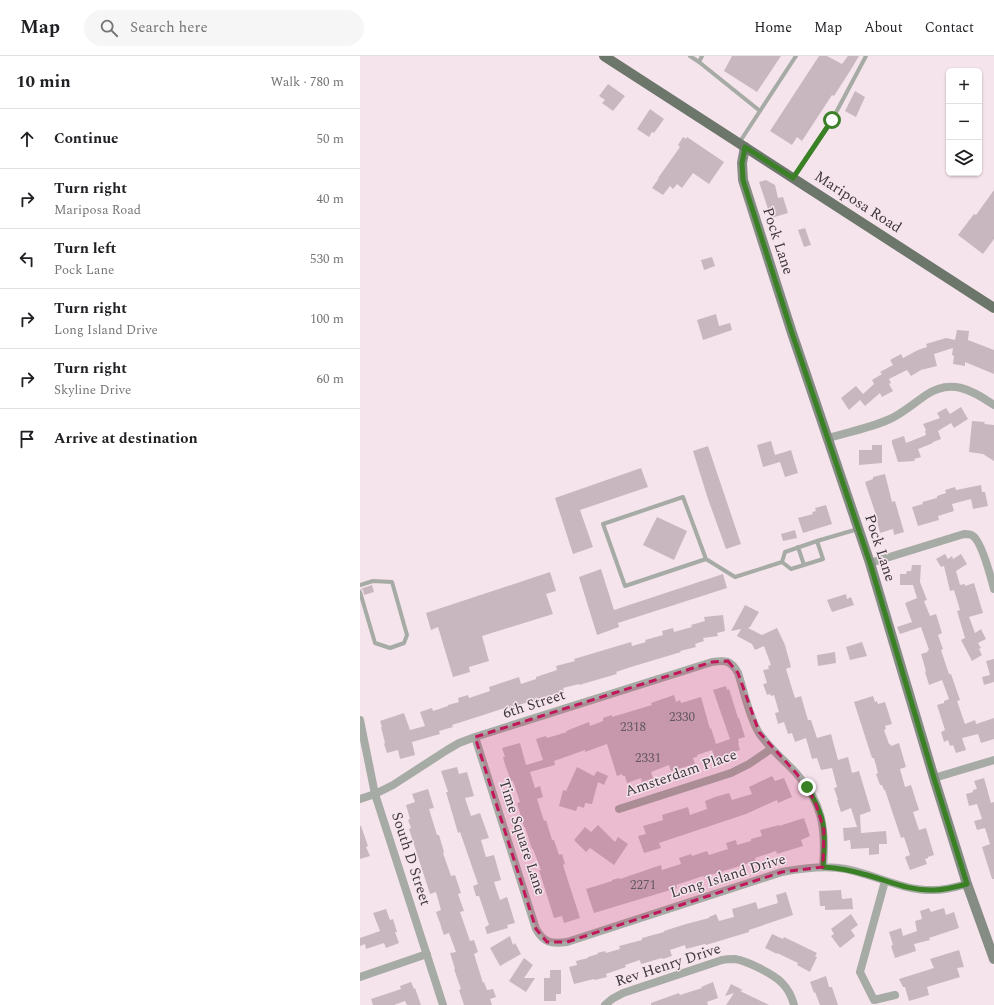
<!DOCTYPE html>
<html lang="en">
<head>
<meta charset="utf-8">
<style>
	body { margin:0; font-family:Spectral,serif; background:#f6f6f6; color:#202124 }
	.controls { position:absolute; right:12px; top:12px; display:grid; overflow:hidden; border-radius:6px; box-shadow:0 1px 3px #0004 }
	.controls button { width:36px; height:36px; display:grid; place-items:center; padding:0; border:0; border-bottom:1px solid #e0e0e0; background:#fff; color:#202124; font:20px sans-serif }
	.stop { position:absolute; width:12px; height:12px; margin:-9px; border:3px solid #3a8126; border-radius:50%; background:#fff }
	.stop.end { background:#3a8126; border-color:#fff; box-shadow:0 1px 4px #0008 }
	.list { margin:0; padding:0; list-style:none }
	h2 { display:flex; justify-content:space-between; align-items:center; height:52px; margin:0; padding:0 16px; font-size:17px }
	h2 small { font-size:13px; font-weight:400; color:#757577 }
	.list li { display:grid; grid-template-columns:26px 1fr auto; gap:12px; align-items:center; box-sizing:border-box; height:60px; padding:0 16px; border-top:1px solid #e0e0e0 }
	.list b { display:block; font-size:15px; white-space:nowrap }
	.list p { margin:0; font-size:13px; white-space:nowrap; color:#757577 }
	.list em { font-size:13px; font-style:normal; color:#757577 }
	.icon { flex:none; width:22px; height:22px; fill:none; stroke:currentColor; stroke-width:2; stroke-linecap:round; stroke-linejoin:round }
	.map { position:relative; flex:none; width:634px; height:949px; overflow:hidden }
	header { display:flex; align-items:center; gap:24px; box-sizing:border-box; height:56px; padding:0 20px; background:#fff; border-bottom:1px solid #e0e0e0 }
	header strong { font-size:19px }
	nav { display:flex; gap:22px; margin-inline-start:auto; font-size:14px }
	.search { width:280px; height:36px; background:#f6f6f6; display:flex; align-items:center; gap:10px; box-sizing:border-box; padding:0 14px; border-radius:22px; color:#757577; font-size:15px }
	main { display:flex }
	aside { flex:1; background:#fff }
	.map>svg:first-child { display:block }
</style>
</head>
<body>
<header>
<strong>Map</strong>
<div class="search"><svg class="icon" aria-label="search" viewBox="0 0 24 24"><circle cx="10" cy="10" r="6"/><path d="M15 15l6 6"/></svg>Search here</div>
<nav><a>Home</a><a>Map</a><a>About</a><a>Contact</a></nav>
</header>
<main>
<aside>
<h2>10 min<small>Walk · 780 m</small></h2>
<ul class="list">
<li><svg class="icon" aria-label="ahead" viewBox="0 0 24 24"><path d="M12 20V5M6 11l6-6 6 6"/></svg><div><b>Continue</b></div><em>50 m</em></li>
<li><svg class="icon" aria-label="right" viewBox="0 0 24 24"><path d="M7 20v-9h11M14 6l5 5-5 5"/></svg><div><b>Turn right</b><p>Mariposa Road</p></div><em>40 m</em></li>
<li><svg class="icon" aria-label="left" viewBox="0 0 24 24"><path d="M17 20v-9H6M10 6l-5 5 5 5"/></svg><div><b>Turn left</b><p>Pock Lane</p></div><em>530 m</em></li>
<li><svg class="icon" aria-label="right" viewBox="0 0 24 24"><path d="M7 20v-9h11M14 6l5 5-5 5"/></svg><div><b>Turn right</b><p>Long Island Drive</p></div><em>100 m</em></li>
<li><svg class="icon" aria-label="right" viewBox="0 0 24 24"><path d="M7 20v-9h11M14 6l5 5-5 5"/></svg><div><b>Turn right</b><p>Skyline Drive</p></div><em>60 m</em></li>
<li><svg class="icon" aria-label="arrive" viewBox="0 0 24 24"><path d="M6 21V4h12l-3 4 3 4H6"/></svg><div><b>Arrive at destination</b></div></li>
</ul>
</aside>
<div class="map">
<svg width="634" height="949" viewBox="0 0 634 949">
	<rect width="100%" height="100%" fill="#f6e4ed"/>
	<path fill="#c9b7c0" d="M 372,0 L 421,0 L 397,36 L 364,15 Z
		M 459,0 L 467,0 L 482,8 L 488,0 L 499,0 L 490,15 L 474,40 L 472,39 L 442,85 L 437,81 L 432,89 L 410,75 Z
		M 248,28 L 265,40 L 253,55 L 242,47 L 245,44 L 239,40 Z
		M 495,35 L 505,41 L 496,61 L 485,55 Z
		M 290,53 L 304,63 L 294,77 L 292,76 L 289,81 L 277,73 Z
		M 323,81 L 326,83 L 327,81 L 364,106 L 349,128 L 333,117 L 322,132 L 317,128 L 313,133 L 310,130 L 303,139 L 292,132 L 299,122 L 298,122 L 320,91 L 318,89 Z
		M 406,124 L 415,129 L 418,142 L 423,141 L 428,157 L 411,162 L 399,126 Z
		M 634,134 L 634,183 L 623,198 L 598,179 L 614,158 L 616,159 Z
		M 445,172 L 451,189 L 444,191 L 438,174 Z
		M 352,201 L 355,210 L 344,214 L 341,204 Z
		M 356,258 L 359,270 L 370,267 L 372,274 L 343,284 L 337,264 Z
		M 597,274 L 609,275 L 608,284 L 634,294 L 634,318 L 605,306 L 605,310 L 593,308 L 594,300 L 592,299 L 593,292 L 574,298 L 577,310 L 561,314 L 551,320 L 547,314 L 529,323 L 531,327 L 529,328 L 533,335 L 522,341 L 520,337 L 505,350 L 500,344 L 489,354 L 481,342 L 496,330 L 503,338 L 514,328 L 512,324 L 522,318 L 520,316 L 533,309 L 530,304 L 541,298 L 543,302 L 558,294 L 567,291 L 566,288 L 586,282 L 595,284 Z
		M 601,351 L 608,363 L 594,372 L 591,367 L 578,375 L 581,383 L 573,386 L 573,387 L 558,393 L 561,401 L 554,403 L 555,405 L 538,406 L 532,387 L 532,384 L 544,380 L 546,387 L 566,379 L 565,375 L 566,374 L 563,368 L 580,362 L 577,357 L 586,352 L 590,358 Z
		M 612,365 L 625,366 L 624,368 L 634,369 L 634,405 L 623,398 L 609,396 Z
		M 411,385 L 415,399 L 431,394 L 438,417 L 425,421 L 420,406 L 403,411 L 397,389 Z
		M 512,389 L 522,389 L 522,407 L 499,409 L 499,394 L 512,394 Z
		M 348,390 L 381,488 L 366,493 L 348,443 L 333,395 Z
		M 281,412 L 288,431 L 220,454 L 233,491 L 213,498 L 195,442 Z
		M 525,418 L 532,446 L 535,445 L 544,476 L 534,479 L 533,473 L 520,477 L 517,465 L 518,465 L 505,426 L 513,423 L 513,421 Z
		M 621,429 L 622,436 L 625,436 L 628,450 L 613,453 L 611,443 L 592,448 L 594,455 L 578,460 L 579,464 L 558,470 L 552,451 L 563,448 L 562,446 L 577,442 L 577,440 L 586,437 L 585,434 L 595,431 L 596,434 Z
		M 466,449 L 472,468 L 443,477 L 438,462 L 453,458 L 452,456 L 456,455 L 455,452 Z
		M 297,461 L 327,475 L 314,504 L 283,489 Z
		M 435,474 L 437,482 L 423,485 L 421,478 Z
		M 585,498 L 588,503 L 592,500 L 593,503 L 601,498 L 607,508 L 596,515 L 600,529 L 605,528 L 605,530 L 614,527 L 623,557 L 609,561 L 615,577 L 621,573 L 626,583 L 618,587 L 621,592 L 619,593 L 622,599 L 612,605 L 601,584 L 605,582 L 597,555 L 600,554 L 594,534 L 590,535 L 584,510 L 581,511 L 576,503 Z
		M 552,509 L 561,509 L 560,526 L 567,544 L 564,545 L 570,560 L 576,558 L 582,577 L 578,579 L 583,593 L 581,594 L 589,618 L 591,618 L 600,644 L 597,645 L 605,668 L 615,664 L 616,668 L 634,662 L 634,683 L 621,687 L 618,678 L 602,682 L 606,694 L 596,697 L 593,689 L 590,690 L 588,684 L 584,686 L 581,676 L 585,674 L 577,649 L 584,647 L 584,645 L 589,643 L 582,624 L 569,629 L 565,616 L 566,615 L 561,598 L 568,596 L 567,595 L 569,594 L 561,571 L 540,578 L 537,571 L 552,566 L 545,547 L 557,542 L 553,529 L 540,529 L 540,518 L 546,518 L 547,515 L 551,515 Z
		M 241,513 L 254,554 L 363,518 L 367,532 L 258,567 L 259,571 L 237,579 L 219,521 Z
		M 190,516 L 196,535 L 186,538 L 193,558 L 122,580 L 129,605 L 109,611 L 110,616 L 93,621 L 78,571 L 71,574 L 66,557 Z
		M 12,529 L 14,536 L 4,539 L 3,534 L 0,533 Z
		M 486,538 L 487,543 L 491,541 L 494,549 L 472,556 L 467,544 Z
		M 385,549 L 399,556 L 390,571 L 388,572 L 402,579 L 417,572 L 425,589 L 431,611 L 426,613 L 435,642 L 441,640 L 448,664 L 451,664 L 457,682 L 471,678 L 478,704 L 488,701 L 492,717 L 499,715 L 511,755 L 500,759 L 501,777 L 526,775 L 527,788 L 519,788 L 519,798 L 509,799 L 509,792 L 491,793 L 490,784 L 484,785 L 483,772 L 497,771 L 491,752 L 481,756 L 477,744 L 478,744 L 474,732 L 477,731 L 472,712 L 461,714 L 457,702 L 452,703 L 446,682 L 435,686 L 432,677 L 428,678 L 424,666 L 418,668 L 415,657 L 419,656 L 414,639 L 411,640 L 410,638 L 407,639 L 403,628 L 407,627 L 403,614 L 409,613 L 408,610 L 411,609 L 404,590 L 395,594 L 392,588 L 377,580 L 381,573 L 371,575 Z
		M 363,559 L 365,575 L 357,577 L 358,580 L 343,582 L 344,585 L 335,588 L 336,591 L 320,595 L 321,596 L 271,611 L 256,616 L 257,618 L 219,629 L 219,628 L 203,632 L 204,635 L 149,652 L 148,651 L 114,662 L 92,669 L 93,671 L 79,675 L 80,678 L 52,686 L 55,699 L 40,703 L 38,694 L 27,697 L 24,688 L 25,687 L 21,671 L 22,671 L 20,665 L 44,657 L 50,674 L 65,670 L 60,656 L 72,652 L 73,655 L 88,650 L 88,649 L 99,646 L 98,642 L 108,639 L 109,642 L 130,635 L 129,631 L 159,621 L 161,628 L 176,623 L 176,621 L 197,614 L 196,610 L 215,605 L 214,603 L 271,586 L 272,590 L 286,586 L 285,584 L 303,579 L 302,575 L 313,572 L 314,576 L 332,571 L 331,569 L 345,565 L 344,561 Z
		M 502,586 L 507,600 L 490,604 L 486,591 Z
		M 475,596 L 476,607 L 458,610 L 457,599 Z
		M 634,603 L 634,626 L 624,629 L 622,621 L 630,619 L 626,605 Z
		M 366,630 L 367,634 L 369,633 L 378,662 L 379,662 L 385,681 L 378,683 L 379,687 L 378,687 L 380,694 L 355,703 L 352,694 L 337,699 L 337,701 L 333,702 L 335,708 L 311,715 L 309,709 L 291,716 L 293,722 L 282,726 L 281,722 L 267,727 L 265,720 L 263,720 L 262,718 L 257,720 L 247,688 L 225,696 L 225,694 L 194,705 L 195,709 L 170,716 L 175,732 L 180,730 L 183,741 L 177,743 L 184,765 L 186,764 L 192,784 L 194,784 L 199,799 L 202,798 L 205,808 L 203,809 L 220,862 L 204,867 L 202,860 L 194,862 L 179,814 L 181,814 L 173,793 L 172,793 L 165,771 L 164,771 L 157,747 L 160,746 L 153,725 L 151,725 L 146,711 L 146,712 L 143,701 L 145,701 L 142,692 L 160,687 L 166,709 L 183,704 L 176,683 L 186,680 L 187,682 L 207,676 L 206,675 L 229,666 L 230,670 L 243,665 L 243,662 L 252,659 L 252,661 L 292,649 L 291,647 L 314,639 L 316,646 L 320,644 L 321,647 L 341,641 L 350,673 L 351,672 L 356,688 L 370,683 L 353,634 Z
		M 513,640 L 515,646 L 517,645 L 518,648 L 525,646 L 532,668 L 525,670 L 526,673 L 524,674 L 529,688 L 530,688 L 531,690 L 539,687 L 546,711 L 540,713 L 545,731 L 551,729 L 559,754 L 553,756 L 559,774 L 566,772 L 574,799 L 568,801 L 568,802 L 565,803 L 567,808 L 550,814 L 545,801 L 550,799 L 544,781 L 541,782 L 525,734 L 524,734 L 522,729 L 520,729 L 516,718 L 518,717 L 514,702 L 512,702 L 494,646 Z
		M 97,711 L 99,718 L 107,716 L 114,740 L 105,742 L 111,760 L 120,757 L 129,782 L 121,784 L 126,801 L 134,799 L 141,824 L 134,826 L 140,844 L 147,841 L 155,867 L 147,869 L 148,872 L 127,878 L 125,871 L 129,869 L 119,840 L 116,840 L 113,830 L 118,828 L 100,776 L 98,777 L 86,736 L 88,736 L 81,715 Z
		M 217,711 L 234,720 L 237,715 L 248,720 L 244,729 L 238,726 L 232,748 L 225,747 L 224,752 L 218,750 L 216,755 L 199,750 L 203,734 L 206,735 Z
		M 412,720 L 415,725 L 424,722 L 432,741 L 418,747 L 417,744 L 386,758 L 299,787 L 301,792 L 284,797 L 278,780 L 286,778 L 283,770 L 303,764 L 302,759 L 328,751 L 330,759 L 347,753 L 345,745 L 355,741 L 369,737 L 372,744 L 392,738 L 389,731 Z
		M 624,722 L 631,747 L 634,746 L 634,823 L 632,823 L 622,791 L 630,788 L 625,772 L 617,774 L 614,765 L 622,763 L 617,748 L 609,750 L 606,738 L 613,736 L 613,734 L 617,733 L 614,725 Z
		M 68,733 L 74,752 L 69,753 L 77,779 L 79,779 L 84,796 L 83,797 L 91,820 L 95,819 L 101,837 L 98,838 L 104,855 L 100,856 L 110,885 L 114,884 L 118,896 L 114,898 L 123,927 L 124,926 L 127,934 L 133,933 L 136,941 L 130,943 L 132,949 L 104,949 L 99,934 L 101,933 L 94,913 L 95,913 L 90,897 L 96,896 L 89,877 L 84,879 L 81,871 L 81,870 L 76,856 L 81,854 L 76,836 L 70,838 L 49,773 L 51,772 L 48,764 L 50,763 L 46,749 L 55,746 L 52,738 Z
		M 444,762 L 450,780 L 441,784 L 443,790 L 417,798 L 416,795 L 395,802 L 396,805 L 344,821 L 343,820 L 316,829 L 317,832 L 234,857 L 226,833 L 252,825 L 252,824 L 259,822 L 260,823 L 301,809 L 302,814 L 321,808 L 319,802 L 331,798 L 332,800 L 347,795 L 349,799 L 368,793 L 366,787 L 376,784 L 377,789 L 391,785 L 391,783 L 402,780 L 400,774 L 419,769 L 419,770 Z
		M 238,769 L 255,786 L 258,781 L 268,788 L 254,809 L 230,792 L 226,796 L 214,784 L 225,771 L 231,776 Z
		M 0,770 L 1,770 L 8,790 L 6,791 L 10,800 L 0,803 Z
		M 481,834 L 482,843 L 492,842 L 493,853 L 465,854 L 465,850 L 460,850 L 459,835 Z
		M 426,836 L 433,859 L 389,874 L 389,876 L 346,889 L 345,888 L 326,893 L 325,889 L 310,894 L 312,900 L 303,903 L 302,902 L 281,908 L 280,904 L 265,909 L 266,911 L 246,918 L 247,921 L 235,924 L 234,923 L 214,928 L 209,911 L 217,909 L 216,905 L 228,902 L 228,901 L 238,898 L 237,897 L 245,895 L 246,897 L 260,893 L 259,890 L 282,884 L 282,882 L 304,876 L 304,875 L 326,868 L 349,862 L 349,861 L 356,858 L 359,865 L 374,861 L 372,853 L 396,846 L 398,853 L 418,847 L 416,839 Z
		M 569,852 L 571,856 L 584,852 L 586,859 L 594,856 L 599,872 L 569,882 L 570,884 L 554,888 L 556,895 L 535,902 L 531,890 L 533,889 L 529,876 L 541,872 L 543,880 L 557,875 L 555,865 L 562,863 L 560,855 Z
		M 26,853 L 30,864 L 33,863 L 37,876 L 35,876 L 39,887 L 26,892 L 24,887 L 6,893 L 5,888 L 0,890 L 0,882 L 20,875 L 13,857 Z
		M 491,858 L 498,869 L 491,874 L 495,880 L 480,892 L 471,880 L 474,878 L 471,873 Z
		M 412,878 L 423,883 L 424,881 L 457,897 L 455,900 L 457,901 L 450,916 L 437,909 L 438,907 L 417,897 L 417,898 L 405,892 Z
		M 150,880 L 153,889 L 155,887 L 161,898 L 140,910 L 130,892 Z
		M 599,894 L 604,911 L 597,912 L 600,921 L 567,931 L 569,939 L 549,945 L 545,931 L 543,931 L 539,923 L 574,912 L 570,903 Z
		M 164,902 L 173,909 L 164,922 L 175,922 L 166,936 L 149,925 Z
		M 190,914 L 201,914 L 201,938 L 196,938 L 196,945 L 184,945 L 184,922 L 190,922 Z
		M 466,920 L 469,931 L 472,931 L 478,949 L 460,949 L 455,936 L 454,937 L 450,926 Z
		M 51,926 L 54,933 L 55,932 L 61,949 L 47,949 L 45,945 L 34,949 L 13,949 L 11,943 L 41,933 L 40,930 Z
		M 353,926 L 358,942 L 347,946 L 348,949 L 291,949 L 291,947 L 319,937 L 320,939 L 342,932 L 341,931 Z
		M 371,928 L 383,934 L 380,935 L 409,949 L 366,949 L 374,937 L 365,940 Z"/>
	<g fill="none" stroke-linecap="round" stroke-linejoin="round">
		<path stroke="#a6aba5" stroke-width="4" d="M 330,0 L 339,6 L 342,0
			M 339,6 L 400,55
			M 379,87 L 436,0
			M 434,121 L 472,64 L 506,0
			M 438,491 L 444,509
			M 346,503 L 265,530 L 243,468 L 323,441 L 346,503 L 375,521 L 422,506
			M 422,506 L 425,496 L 457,485 L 498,473
			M 422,506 L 431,513 L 463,503 L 457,485
			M 0,529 L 13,525 L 32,526 L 47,579 L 44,587 L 30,592 L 15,587 L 0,536"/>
		<path stroke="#a6aba5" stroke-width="8" d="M 468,382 C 489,376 510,372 530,363 C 543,357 554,347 566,339 C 591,322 612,334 634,349
			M 510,507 L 604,478 C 607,478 611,478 613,480 C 622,486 631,522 634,533
			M 0,664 L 15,738 L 83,949
			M 115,681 L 176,873 C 184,887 191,888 207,886 L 422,816 C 443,812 465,809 486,813 C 516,819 543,835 574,834 C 586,834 596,831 607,828
			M 574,722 L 634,704
			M 0,743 L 15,738 L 33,729 L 87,694 L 99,687 L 115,681 L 352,606 C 365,604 371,604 378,617 C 384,635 389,661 399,677 C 410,693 424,704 436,717 C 463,747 466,773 463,811
			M 259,753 L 371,717 L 389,708 L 411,693
			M 525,825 L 500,916 L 514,944 L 535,939
			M 0,921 L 67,898
			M 245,949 L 252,943 L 263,937 L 362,904 C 366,903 371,903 375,903 C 387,905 414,918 422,927 C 428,933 432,941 434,949"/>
		<path stroke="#858c83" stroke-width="10" d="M 385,91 L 382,107 L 383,124 L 432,277 L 510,507 L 574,722 L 607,828 L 634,903"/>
		<path stroke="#6d766b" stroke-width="10" d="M 244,0 L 634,252"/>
	</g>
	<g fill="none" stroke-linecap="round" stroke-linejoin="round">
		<path stroke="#3a8126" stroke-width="5" d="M 447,731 C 453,741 458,750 461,760 C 466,776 464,795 463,811 C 477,812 490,814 503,818 C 527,824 547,835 574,834 C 585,834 596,831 607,828 L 574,722 L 510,507 L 432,277 L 383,124 L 382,107 L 385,91 L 433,122 L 472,64"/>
	</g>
	<path fill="#c2185b" fill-opacity="0.2" stroke="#c2185b" stroke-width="3" stroke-dasharray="8 5" stroke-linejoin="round" d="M 368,605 L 378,617 L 399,676 L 437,718 L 455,745 L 464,774 L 463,811 L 422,816 L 207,886 L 187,886 L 176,873 L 115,681 L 352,606 Z"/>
	<g text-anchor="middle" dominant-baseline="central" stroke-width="3" stroke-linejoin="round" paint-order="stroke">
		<g font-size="13" fill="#62585d">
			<text x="322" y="661">2330</text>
			<text x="273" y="671">2318</text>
			<text x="288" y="702">2331</text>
			<text x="283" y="829">2271</text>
		</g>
		<g font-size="15" fill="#3f383c" stroke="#f6e4ed">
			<text transform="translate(498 146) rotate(33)">Mariposa Road</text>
			<text transform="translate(418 185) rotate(72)">Pock Lane</text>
			<text transform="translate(520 492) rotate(72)">Pock Lane</text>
			<text transform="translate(174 648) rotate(-18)">6th Street</text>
			<text transform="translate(321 717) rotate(-19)">Amsterdam Place</text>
			<text transform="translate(162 781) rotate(72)">Time Square Lane</text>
			<text transform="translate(51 803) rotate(72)">South D Street</text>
			<text transform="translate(368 820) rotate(-17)">Long Island Drive</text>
			<text transform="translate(308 909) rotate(-18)">Rev Henry Drive</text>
		</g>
	</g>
</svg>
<div class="controls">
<button>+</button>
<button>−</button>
<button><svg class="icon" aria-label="layers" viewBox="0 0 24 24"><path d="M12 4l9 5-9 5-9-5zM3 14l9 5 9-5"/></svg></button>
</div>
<div class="stop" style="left:472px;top:64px"></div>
<div class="stop end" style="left:447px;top:731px"></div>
</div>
</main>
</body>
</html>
